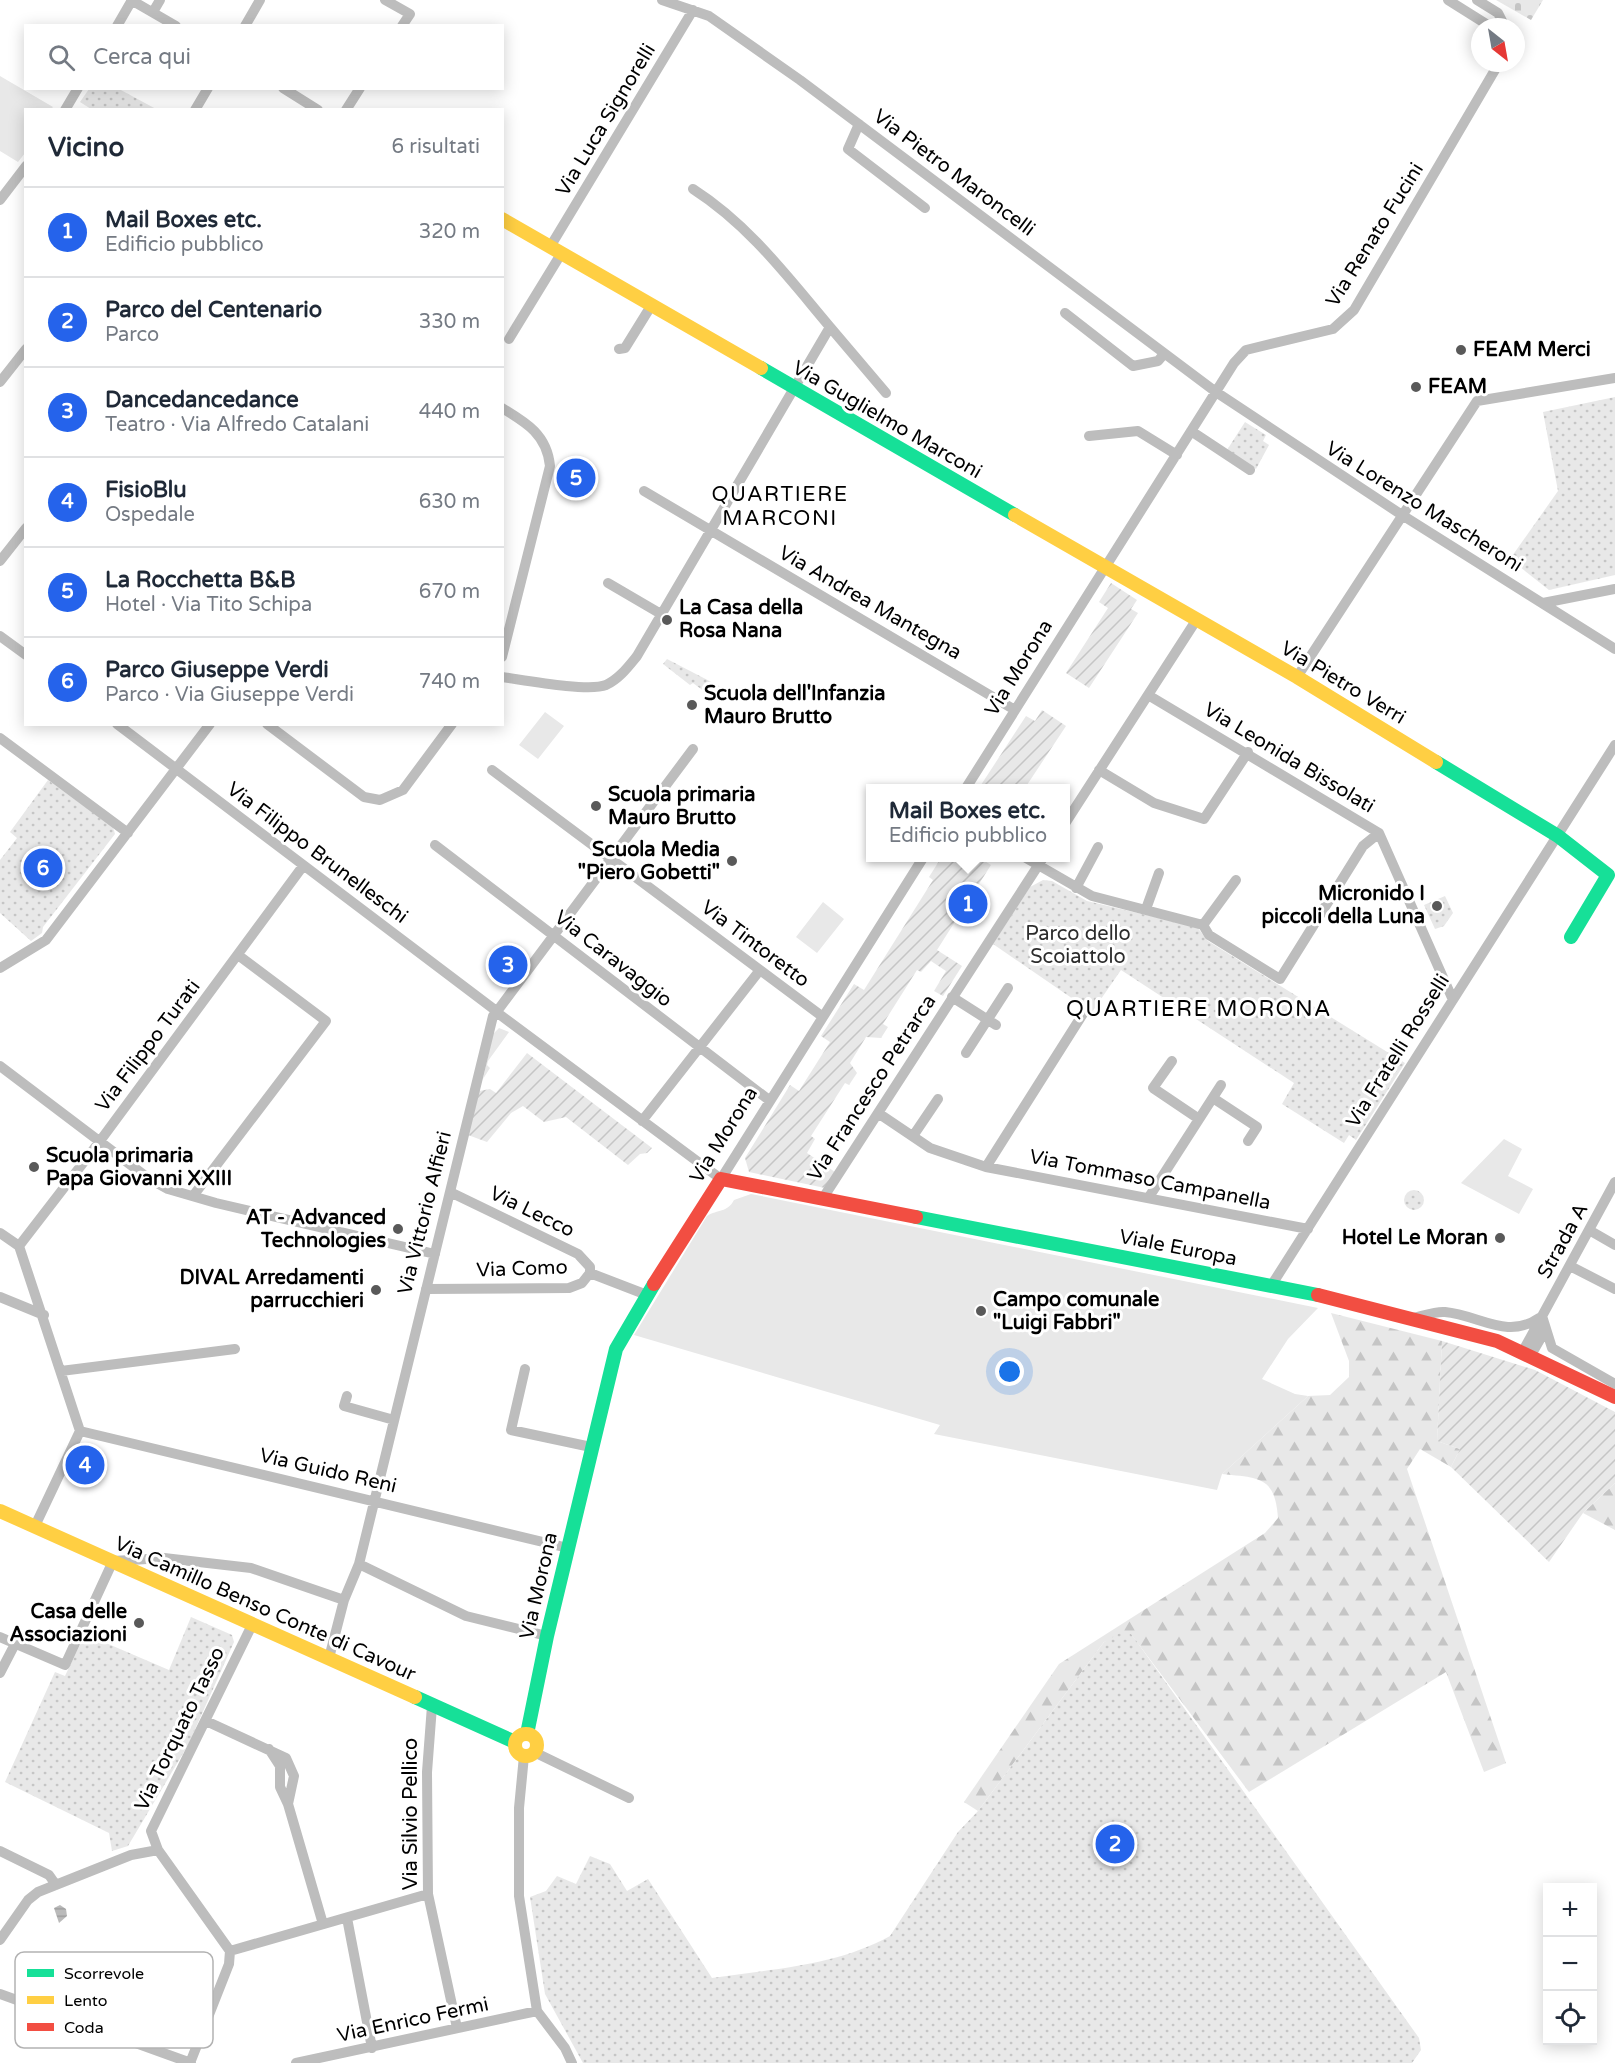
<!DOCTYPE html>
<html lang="it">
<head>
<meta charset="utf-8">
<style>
	body { margin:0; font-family:"Varela Round",sans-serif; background:#f2f2f3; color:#1f2937 }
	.controls { position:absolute; right:18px; bottom:18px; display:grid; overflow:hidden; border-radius:0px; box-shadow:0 3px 15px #0003 }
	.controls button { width:54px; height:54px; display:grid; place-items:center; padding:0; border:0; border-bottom:2px solid #e0e1e3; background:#fff; color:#1f2937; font:30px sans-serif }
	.compass { position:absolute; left:1471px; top:18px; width:54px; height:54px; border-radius:50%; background:#fff; box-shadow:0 3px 15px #0003; rotate:149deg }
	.you { position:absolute; left:1010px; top:1372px; width:21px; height:21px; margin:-15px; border:4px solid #fff; border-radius:50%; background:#1a73e8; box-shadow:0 0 0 9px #1a73e833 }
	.badge { display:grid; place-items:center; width:39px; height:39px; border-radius:50%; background:#2563eb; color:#fff; font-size:20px; font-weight:700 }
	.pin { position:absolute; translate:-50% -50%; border:3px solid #fff; box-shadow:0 2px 6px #0006 }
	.popup { position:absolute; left:866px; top:784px; width:204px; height:78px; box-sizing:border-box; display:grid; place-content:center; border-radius:0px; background:#fff; filter:drop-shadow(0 2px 4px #0005); font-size:20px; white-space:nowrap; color:#747a83 }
	.popup b { font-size:22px; color:#1f2937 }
	.popup::after { content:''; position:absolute; left:50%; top:100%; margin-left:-12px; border:12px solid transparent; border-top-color:#fff }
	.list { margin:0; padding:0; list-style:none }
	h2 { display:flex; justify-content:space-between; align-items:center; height:78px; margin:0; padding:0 24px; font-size:26px }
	h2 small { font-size:20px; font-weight:400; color:#747a83 }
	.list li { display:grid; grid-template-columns:39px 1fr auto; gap:18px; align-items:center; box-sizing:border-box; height:90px; padding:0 24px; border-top:2px solid #e0e1e3 }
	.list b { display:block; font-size:22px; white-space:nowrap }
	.list p { margin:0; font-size:20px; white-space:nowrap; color:#747a83 }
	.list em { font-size:20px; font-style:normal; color:#747a83 }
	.icon { flex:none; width:33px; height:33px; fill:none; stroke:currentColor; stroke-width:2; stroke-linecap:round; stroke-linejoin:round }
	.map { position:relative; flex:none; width:1615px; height:2063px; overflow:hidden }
	.search { position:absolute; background:#fff; box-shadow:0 3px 15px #0003; left:24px; top:24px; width:480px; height:66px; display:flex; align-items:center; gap:15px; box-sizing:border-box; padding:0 21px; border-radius:0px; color:#747a83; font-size:22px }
	.panel { position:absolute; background:#fff; box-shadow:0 3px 15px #0003; left:24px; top:108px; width:480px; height:618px; border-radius:0px }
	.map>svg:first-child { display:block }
</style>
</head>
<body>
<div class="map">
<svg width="1615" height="2063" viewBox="0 0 1615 2063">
	<defs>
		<pattern id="forest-firs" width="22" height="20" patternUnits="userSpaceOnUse" patternTransform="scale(1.5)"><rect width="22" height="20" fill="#e8e8e8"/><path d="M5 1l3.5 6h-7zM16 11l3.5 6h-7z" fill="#c5c5c5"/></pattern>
		<pattern id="cemetery-stones" width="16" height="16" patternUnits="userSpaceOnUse" patternTransform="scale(1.5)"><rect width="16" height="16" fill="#e8e8e8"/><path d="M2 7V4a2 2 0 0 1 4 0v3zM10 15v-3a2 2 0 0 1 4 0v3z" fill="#c5c5c5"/></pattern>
		<pattern id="park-dots" width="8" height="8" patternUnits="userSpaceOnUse" patternTransform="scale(1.5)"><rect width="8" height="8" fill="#e8e8e8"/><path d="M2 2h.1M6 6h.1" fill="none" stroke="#c5c5c5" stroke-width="1.8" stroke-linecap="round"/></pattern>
		<pattern id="garden-furrows" width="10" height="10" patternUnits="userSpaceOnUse" patternTransform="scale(1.5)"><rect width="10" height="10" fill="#e8e8e8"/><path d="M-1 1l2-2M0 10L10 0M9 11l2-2" fill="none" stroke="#c5c5c5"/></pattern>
		<pattern id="water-rules" width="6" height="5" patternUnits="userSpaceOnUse" patternTransform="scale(1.5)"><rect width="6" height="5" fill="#bababa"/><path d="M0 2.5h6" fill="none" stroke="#9e9e9e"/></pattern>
	</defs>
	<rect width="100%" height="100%" fill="#fff"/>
	<path fill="#e8e8e8" d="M 0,76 L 53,107 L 51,109 L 26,110 L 25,153 L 18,162 L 0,151 Z
		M 545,712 L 564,726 L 538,759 L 519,745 Z
		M 823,902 L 844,919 L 817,953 L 796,937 Z
		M 499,1028 L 509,1032 L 488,1061 L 487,1065 L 490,1068 L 483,1079 L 493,1034 Z
		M 1504,1139 L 1522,1149 L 1508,1176 L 1533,1189 L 1519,1214 L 1461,1183 Z
		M 751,1194 L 1318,1308 L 1288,1339 L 1262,1379 L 1295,1394 L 1308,1396 L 1222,1474 L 1217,1490 L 934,1434 L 940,1425 L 634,1335 L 707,1216 C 718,1209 727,1213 734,1200 Z"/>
	<path fill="url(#forest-firs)" d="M 1331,1313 L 1442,1341 L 1437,1441 L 1460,1449 L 1451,1467 L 1420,1449 L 1407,1469 L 1506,1763 L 1484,1772 L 1446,1672 L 1249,1792 L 1131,1634 L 1104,1642 L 978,1811 L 964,1802 L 1059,1664 L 1265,1533 L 1278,1518 C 1275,1476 1259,1478 1222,1474 L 1308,1396 L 1330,1395 L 1349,1377 L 1349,1361 Z
		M 1615,1483 L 1615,1530 L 1583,1513 Z"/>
	<path fill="url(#cemetery-stones)" d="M 1496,0 L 1543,0 L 1531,20 Z"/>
	<path fill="url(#park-dots)" d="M 89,89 L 119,89 L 156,109 L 91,109 L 80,102 Z
		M 1615,397 L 1615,575 L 1549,590 L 1510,559 L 1558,491 L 1543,412 Z
		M 1245,422 L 1266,435 L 1263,441 L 1269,445 L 1256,469 L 1227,450 Z
		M 667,659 L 721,687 L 713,698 L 693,683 L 690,685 L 663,664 Z
		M 48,780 L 113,827 L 115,834 L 43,927 L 42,933 L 31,941 L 0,913 L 0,860 L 17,838 L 10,832 Z
		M 1043,880 L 1052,881 L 1087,901 L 1197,927 L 1208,941 L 1405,1063 L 1356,1140 L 1349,1135 L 1344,1143 L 1282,1104 L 1294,1083 L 1121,970 L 1092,1012 L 993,944 L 1030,887 Z
		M 1445,896 L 1453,913 L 1444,926 L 1435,929 L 1424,905 Z
		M1404 1200a10 10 0 1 1 20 0a10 10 0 1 1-20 0Z
		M 191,1617 L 232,1635 L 234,1642 L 188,1745 L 128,1846 L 112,1851 L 109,1833 L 5,1782 L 55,1672 L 65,1676 L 85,1634 L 169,1670 Z
		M 1120,1633 L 1131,1634 L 1135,1639 L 1419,2038 L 1421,2050 L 1412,2063 L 583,2063 L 545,1994 L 530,1897 L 546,1891 L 557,1876 L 576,1884 L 590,1856 L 610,1864 L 627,1891 L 648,1879 L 712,1978 C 772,1969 836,1966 890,1936 L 958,1832 L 978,1811 L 1104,1642 Z"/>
	<path fill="url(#garden-furrows)" d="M 1111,583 L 1137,600 L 1131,609 L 1138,613 L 1089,688 L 1066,673 L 1108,608 L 1099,602 Z
		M 1042,710 L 1066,726 L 1025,788 L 979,788 L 1026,716 L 1035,721 Z
		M 941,858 L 980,858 L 991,865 L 937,950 L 962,966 L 943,996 L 934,991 L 946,971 L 931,961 L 921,972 L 917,970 L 883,1024 L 888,1027 L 881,1038 L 866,1037 L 850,1063 L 857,1073 L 849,1085 L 845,1083 L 811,1136 L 815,1139 L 807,1153 L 835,1172 L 825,1188 L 749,1172 L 745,1158 L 790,1085 L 799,1091 L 830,1042 L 821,1036 L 854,984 L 864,990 L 933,880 L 929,877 Z
		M 527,1053 L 652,1148 L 647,1153 L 640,1154 L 628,1165 L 566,1117 L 544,1122 L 523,1106 L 511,1113 L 487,1142 L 468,1135 L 479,1091 L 490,1089 L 496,1093 Z
		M 1442,1341 L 1535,1370 L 1615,1412 L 1615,1483 L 1583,1513 L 1549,1562 L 1451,1467 L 1460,1449 L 1437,1441 Z"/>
	<path fill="url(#water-rules)" d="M 60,1905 L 66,1909 L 67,1916 L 59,1923 L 54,1908 Z"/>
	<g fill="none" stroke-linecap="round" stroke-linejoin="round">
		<path stroke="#bdbdbd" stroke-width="10" d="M 131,0 L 176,26
			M 385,0 L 410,14 L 402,26
			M 662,0 L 709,16 L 800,80 L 1216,392 L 1402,515 L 1615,649
			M 1448,0 L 1491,27
			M 1477,0 L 1498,13 L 1505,27
			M 153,12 L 160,0
			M 117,26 L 132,0
			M 245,26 L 260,0
			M 283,88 L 318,110
			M 65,110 L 78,88
			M 195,110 L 208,88
			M 346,110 L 360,88
			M 859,124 L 848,149 L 925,208
			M 0,200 L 26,166
			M 550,247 L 693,10
			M 1065,313 L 1133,366 L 1158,361 L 1164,354
			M 830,327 L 886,393
			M 509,339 L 561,254
			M 619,349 L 625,348 L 651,306
			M 0,382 L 26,349
			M 502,408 C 527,423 547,435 550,466 L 502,657
			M 1191,431 L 1250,470
			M 1089,436 L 1138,431 L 1177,455
			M 644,491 L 1015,710
			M 0,561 L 26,528
			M 608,583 L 661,614
			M 1543,603 L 1615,589
			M 0,636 L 26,655
			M 502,677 C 524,680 588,692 606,685 C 619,679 628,667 637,656 L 830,327 C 787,276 749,225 693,189
			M 1297,677 L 1477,401 L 1615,378
			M 1148,695 L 1379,833 L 1453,1000
			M 117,724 L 495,1010
			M 267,724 L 364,797 L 380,800 L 403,790 L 452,724
			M 0,738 L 128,833
			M 492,770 L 823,1017
			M 1099,770 L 1154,803 L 1204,819 L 1248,752
			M 966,788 L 1234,363 L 1246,350 L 1333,329 L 1354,310 L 1499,63
			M 1066,822 L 1197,619
			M 435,845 L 769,1100
			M 1026,858 L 1092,896 L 1203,925 L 1209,935 L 1280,979 L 1363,846 L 1379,833
			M 1076,888 L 1098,847
			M 1146,909 L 1159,873
			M 1203,925 L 1236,880
			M 0,968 L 46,940 L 210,724
			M 952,997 L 996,1025
			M 498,1010 L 693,749
			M 499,1014 L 721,1179 L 923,858
			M 966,1053 L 1008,988
			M 1172,1061 L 1153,1088 L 1199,1119
			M 0,1066 L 148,1178 L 168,1189 L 216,1203 L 435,1254
			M 1213,1098 L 1257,1127 L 1248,1141
			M 878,1113 L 930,1148 L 986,1167 L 1308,1229
			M 642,1121 L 760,970
			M 913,1136 L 938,1099
			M 986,1167 L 1086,1009
			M 450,1192 L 578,1254 L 590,1267 L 590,1273
			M 193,1196 L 326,1021 L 238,955
			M 1149,1197 L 1221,1085
			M 823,1198 L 1043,858
			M 1589,1230 L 1615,1245
			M 0,1233 L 19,1246 L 80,1431 L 35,1526
			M 19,1246 L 100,1141 L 303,866
			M 1570,1266 L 1615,1289
			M 590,1273 L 647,1295
			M 1271,1286 L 1615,745
			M 426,1289 L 569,1288 L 582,1283 L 590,1273
			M 0,1297 L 44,1315
			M 1542,1316 L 1552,1348 L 1615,1384
			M 1413,1318 C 1423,1316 1435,1311 1445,1312 C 1479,1315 1507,1340 1539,1318
			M 1523,1351 L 1615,1182
			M 1531,1355 L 1542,1336 L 1542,1326
			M 525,1369 L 511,1430 L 591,1447
			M 61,1371 L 235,1349
			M 347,1396 L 344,1406 L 394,1420
			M 80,1431 L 568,1548
			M 359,1564 L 466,1616 L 547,1636
			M 0,1637 L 65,1665 L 113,1561 L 164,1558 L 251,1568 L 344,1600
			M 329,1658 L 344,1600 L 359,1564 L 493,1016
			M 0,1673 L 15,1644
			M 432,1706 L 427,1772 L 428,1894 L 457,2028
			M 206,1721 L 286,1758 L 294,1776 L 288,1804
			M 269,1749 L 280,1766 L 280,1787 L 288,1804 L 323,1924
			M 534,1752 L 629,1798
			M 524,1756 L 519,1808 L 519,1896 L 537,2011 L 565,2048 L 572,2063
			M 0,1851 L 49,1875 L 56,1885
			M 347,1918 L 372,2048
			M 0,1940 L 28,1900 L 38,1892 L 131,1855 L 158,1850
			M 230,1951 L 428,1894
			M 0,1994 L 191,2063
			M 190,2063 L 229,1964 L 230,1951 L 158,1850 L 151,1831 L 252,1625
			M 296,2063 L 537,2011"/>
		<path stroke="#16e098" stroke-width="14" d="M 761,368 L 1015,515
			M 1436,762 L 1558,836 L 1608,875 L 1571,937
			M 916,1217 L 1318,1295
			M 415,1697 L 515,1742
			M 527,1734 L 547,1636 L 616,1349 L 654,1284"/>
		<path stroke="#ffcf43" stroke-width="14" d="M 502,219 L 761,368
			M 1015,515 L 1297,677 L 1436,762
			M 0,1511 L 415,1697
			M515 1745a11 11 0 1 1 22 0a11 11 0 1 1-22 0Z"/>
		<path stroke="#f24e42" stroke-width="14" d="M 654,1284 L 721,1179 L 916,1217
			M 1318,1295 L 1497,1341 L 1615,1397"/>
	</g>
	<g fill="#595959" stroke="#fff" stroke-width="2">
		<circle cx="1461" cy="350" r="6"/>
		<circle cx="1416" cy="387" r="6"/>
		<circle cx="667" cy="620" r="6"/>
		<circle cx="692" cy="705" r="6"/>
		<circle cx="596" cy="806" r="6"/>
		<circle cx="732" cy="861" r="6"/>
		<circle cx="1437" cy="906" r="6"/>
		<circle cx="34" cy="1167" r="6"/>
		<circle cx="398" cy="1229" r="6"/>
		<circle cx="1500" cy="1238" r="6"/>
		<circle cx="376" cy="1290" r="6"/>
		<circle cx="981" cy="1311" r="6"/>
		<circle cx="139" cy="1623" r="6"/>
	</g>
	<g text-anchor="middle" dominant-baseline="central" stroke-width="6" stroke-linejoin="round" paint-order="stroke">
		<g font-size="20" fill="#000" stroke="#fff">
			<text transform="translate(606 120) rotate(-59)">Via Luca Signorelli</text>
			<text transform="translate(954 173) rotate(37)">Via Pietro Maroncelli</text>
			<text transform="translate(1375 235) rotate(-58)">Via Renato Fucini</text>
			<text transform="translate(887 420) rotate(30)">Via Guglielmo Marconi</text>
			<text transform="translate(1424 507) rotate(32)">Via Lorenzo Mascheroni</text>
			<text transform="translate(870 603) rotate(30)">Via Andrea Mantegna</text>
			<text transform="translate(1019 668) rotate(-58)">Via Morona</text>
			<text transform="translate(1343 683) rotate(31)">Via Pietro Verri</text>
			<text transform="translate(1289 758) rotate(31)">Via Leonida Bissolati</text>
			<text transform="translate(317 853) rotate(37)">Via Filippo Brunelleschi</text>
			<text transform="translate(755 944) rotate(37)">Via Tintoretto</text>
			<text transform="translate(613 959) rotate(38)">Via Caravaggio</text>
			<text transform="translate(148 1046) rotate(-53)">Via Filippo Turati</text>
			<text transform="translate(1398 1051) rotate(-58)">Via Fratelli Rosselli</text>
			<text transform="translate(872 1088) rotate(-57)">Via Francesco Petrarca</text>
			<text transform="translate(724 1135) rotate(-58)">Via Morona</text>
			<text transform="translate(1150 1180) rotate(11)">Via Tommaso Campanella</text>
			<text transform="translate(532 1212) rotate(26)">Via Lecco</text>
			<text transform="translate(425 1213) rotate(-76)">Via Vittorio Alfieri</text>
			<text transform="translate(1563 1241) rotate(-61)">Strada A</text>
			<text transform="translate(1178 1248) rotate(11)">Viale Europa</text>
			<text transform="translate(522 1269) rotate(-2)">Via Como</text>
			<text transform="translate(328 1471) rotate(13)">Via Guido Reni</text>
			<text transform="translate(539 1586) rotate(-77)">Via Morona</text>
			<text transform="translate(265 1609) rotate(24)">Via Camillo Benso Conte di Cavour</text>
			<text transform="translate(180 1729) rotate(-64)">Via Torquato Tasso</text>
			<text transform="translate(411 1814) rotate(-90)">Via Silvio Pellico</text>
			<text transform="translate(413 2020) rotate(-12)">Via Enrico Fermi</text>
		</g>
		<g font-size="20" font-weight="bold" fill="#000" stroke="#fff" text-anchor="start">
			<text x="1473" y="350">FEAM Merci</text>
			<text x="1428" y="387">FEAM</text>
			<text x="679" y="608">La Casa della<tspan x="679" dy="23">Rosa Nana</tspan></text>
			<text x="704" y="694">Scuola dell'Infanzia<tspan x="704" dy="23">Mauro Brutto</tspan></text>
			<text x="608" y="795">Scuola primaria<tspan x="608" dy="23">Mauro Brutto</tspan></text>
			<text x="720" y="850" text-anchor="end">Scuola Media<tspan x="720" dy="23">"Piero Gobetti"</tspan></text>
			<text x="1425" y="894" text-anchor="end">Micronido I<tspan x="1425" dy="23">piccoli della Luna</tspan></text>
			<text x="46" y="1156">Scuola primaria<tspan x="46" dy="23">Papa Giovanni XXIII</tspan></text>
			<text x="386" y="1218" text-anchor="end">AT - Advanced<tspan x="386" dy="23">Technologies</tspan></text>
			<text x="1488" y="1238" text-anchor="end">Hotel Le Moran</text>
			<text x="364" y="1278" text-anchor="end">DIVAL Arredamenti<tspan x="364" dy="23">parrucchieri</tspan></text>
			<text x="993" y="1300">Campo comunale<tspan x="993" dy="23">"Luigi Fabbri"</tspan></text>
			<text x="127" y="1612" text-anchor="end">Casa delle<tspan x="127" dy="23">Associazioni</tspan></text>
		</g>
		<g font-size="20" fill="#2c2c2c" stroke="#fff">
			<text x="1078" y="934">Parco dello<tspan x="1078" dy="23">Scoiattolo</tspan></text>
		</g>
		<g font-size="21" letter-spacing="1.5" fill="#000" stroke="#fff">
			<text x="780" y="494">QUARTIERE<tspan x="780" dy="24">MARCONI</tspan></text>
		</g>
		<g font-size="22" letter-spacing="1.5" fill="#000" stroke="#fff">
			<text x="1199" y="1009">QUARTIERE MORONA</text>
		</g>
	</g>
	<rect x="15" y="1952" width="198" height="96" rx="9" fill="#fff" stroke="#b2b2b2" stroke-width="1.5"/>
	<rect x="27" y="1969" width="27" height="8" fill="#16e098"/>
	<rect x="27" y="1996" width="27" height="8" fill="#ffcf43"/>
	<rect x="27" y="2023" width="27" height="8" fill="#f24e42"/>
	<g font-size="16" fill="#000">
		<text x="64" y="1979">Scorrevole</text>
		<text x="64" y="2006">Lento</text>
		<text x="64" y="2033">Coda</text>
	</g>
</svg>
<div class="controls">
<button>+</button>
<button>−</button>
<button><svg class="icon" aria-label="locate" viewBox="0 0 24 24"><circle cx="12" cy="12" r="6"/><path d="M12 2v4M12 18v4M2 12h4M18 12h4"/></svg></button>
</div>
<svg class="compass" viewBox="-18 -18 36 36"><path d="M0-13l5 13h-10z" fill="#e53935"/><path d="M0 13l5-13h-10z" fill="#747a83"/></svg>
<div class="you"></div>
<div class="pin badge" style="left:968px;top:904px">1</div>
<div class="popup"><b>Mail Boxes etc.</b>Edificio pubblico</div>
<div class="pin badge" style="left:1115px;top:1844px">2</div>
<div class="pin badge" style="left:508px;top:965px">3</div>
<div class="pin badge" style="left:85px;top:1465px">4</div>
<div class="pin badge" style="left:576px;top:478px">5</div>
<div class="pin badge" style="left:43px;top:868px">6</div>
<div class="search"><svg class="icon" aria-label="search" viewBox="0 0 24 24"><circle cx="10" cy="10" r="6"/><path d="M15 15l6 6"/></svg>Cerca qui</div>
<section class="panel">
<h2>Vicino<small>6 risultati</small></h2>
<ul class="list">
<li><span class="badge">1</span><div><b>Mail Boxes etc.</b><p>Edificio pubblico</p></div><em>320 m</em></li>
<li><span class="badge">2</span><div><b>Parco del Centenario</b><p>Parco</p></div><em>330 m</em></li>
<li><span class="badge">3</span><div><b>Dancedancedance</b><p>Teatro · Via Alfredo Catalani</p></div><em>440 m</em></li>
<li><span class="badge">4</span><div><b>FisioBlu</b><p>Ospedale</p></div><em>630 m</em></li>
<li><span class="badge">5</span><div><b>La Rocchetta B&amp;B</b><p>Hotel · Via Tito Schipa</p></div><em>670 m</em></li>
<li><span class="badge">6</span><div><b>Parco Giuseppe Verdi</b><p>Parco · Via Giuseppe Verdi</p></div><em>740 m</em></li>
</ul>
</section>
</div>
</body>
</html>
